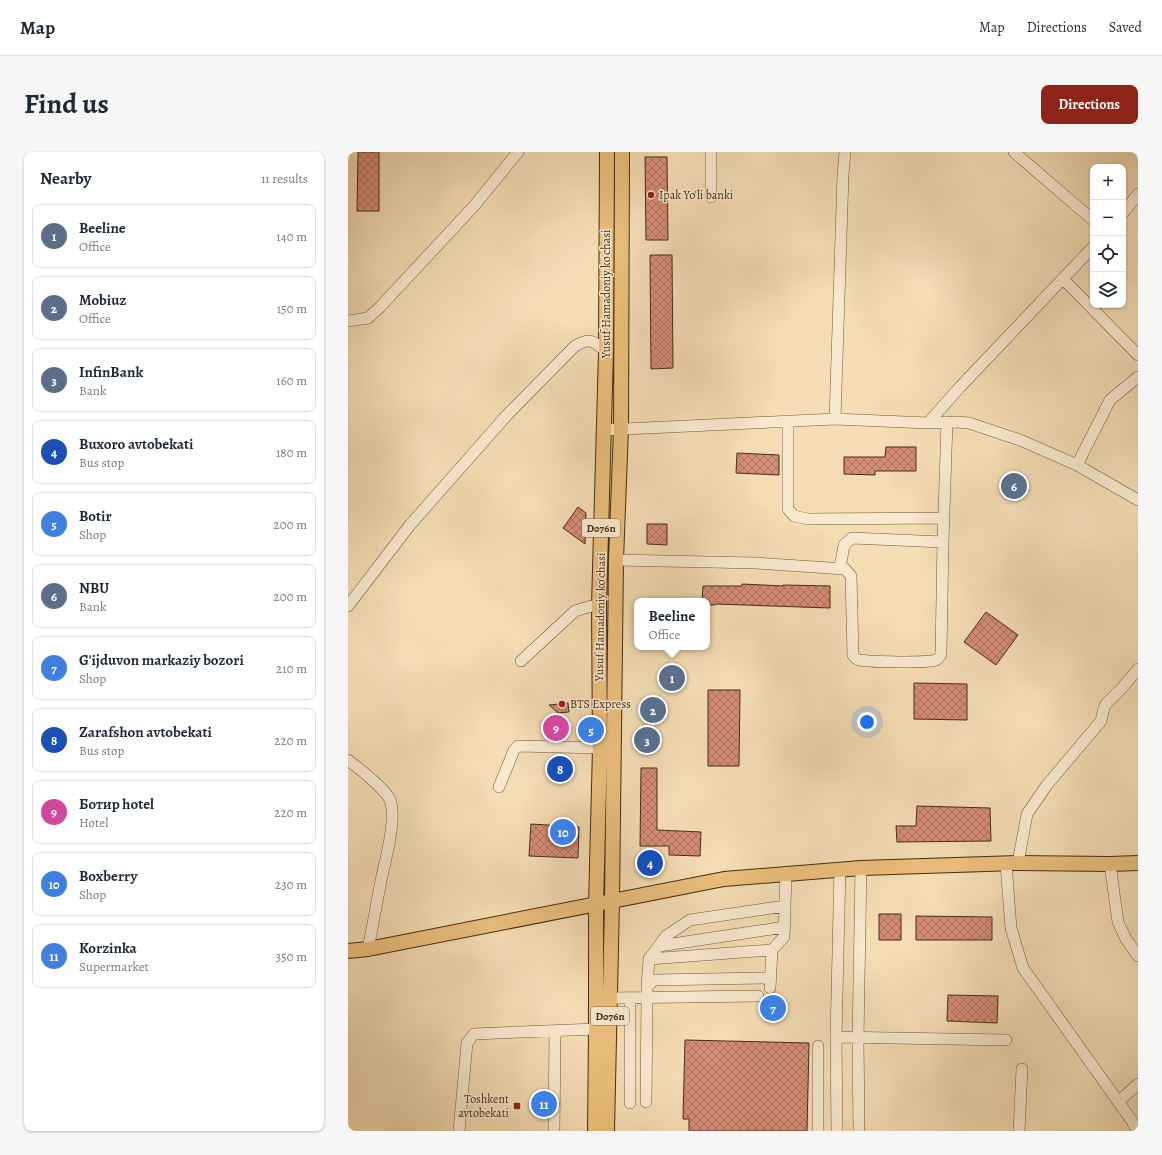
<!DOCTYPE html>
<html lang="en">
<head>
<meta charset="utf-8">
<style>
	body { margin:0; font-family:Alegreya,serif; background:#f6f6f7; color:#1f2937 }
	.controls { position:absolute; right:12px; top:12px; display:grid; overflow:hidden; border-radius:8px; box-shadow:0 1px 3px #0004 }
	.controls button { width:36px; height:36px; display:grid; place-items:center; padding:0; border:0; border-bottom:1px solid #e0e1e3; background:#fff; color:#1f2937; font:20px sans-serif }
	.you { position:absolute; left:519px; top:570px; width:14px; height:14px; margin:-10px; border:3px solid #fff; border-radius:50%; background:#1a73e8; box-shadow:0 0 0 6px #1a73e833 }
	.badge { display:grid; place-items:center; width:26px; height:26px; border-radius:50%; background:#8f2418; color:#fff; font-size:13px; font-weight:700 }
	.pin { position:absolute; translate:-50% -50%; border:2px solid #fff; box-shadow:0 1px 4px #0006 }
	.popup { position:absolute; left:286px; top:446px; width:76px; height:52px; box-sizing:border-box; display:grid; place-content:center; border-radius:8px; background:#fff; filter:drop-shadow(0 1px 3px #0005); font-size:13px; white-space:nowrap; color:#747a83 }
	.popup b { font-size:15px; color:#1f2937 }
	.popup::after { content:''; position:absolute; left:50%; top:100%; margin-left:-8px; border:8px solid transparent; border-top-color:#fff }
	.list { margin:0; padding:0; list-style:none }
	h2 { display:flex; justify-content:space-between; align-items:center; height:52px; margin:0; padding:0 16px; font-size:17px }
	h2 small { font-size:13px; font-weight:400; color:#747a83 }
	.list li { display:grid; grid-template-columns:26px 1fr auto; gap:12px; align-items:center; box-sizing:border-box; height:64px; margin:0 8px 8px; padding:0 8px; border:1px solid #e0e1e3; border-radius:8px }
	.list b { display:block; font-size:15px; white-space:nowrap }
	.list p { margin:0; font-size:13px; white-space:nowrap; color:#747a83 }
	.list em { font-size:13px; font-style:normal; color:#747a83 }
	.icon { flex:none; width:22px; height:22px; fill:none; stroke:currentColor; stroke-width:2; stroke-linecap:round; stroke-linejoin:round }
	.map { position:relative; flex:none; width:790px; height:979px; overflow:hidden; border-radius:8px }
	header { display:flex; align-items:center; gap:24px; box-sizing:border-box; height:56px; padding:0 20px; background:#fff; border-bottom:1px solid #e0e1e3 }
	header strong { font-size:19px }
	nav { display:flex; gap:22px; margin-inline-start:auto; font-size:14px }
	.intro { display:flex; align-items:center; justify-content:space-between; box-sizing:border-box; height:96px; padding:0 24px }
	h1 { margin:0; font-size:28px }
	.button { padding:10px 18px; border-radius:8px; background:#8f2418; color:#fff; font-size:14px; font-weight:700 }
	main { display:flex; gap:24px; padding:0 24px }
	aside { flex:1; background:#fff; border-radius:8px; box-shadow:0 1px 3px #0004 }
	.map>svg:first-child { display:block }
</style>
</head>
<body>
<header>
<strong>Map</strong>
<nav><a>Map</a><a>Directions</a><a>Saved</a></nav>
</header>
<div class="intro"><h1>Find us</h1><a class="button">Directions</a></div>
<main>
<aside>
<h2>Nearby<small>11 results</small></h2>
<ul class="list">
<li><span class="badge" style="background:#5c6f8a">1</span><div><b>Beeline</b><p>Office</p></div><em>140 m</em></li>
<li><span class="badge" style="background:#5c6f8a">2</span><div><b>Mobiuz</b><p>Office</p></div><em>150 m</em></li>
<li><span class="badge" style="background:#5c6f8a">3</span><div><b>InfinBank</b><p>Bank</p></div><em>160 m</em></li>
<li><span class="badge" style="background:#1a4fb4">4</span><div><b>Buxoro avtobekati</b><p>Bus stop</p></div><em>180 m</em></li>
<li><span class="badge" style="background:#3f7fe0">5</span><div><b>Botir</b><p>Shop</p></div><em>200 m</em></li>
<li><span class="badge" style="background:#5c6f8a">6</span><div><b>NBU</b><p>Bank</p></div><em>200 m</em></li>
<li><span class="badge" style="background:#3f7fe0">7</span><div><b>G'ijduvon markaziy bozori</b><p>Shop</p></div><em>210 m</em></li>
<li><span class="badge" style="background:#1a4fb4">8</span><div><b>Zarafshon avtobekati</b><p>Bus stop</p></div><em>220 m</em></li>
<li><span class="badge" style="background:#d1479c">9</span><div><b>Ботир hotel</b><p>Hotel</p></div><em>220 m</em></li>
<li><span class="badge" style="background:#3f7fe0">10</span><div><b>Boxberry</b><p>Shop</p></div><em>230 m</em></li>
<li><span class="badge" style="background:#3f7fe0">11</span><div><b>Korzinka</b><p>Supermarket</p></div><em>350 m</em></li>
</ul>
</aside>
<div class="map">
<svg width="790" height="979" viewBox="0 0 790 979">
	<defs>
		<pattern id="building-cross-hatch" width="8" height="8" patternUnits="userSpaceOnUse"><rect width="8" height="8" fill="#d58c75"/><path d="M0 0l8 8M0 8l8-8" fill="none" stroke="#ae735f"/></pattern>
	</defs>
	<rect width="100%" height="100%" fill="#f4dcb3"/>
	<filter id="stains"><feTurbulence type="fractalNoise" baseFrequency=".005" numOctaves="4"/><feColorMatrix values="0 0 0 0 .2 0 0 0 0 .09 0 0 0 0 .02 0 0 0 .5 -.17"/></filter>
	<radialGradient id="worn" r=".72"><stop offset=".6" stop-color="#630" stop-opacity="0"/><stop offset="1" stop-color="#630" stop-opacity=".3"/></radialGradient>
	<path fill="url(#building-cross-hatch)" stroke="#442c18" d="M 10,0 L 31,0 L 31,59 L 9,59 Z
		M 297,5 L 319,5 L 320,88 L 298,88 Z
		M 302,103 L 324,103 L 325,216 L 303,217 Z
		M 538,295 L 568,295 L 568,319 L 527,319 L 527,323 L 496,322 L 496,305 L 537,305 Z
		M 389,301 L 431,303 L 431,323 L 388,321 Z
		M 230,355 L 238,361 L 237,392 L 215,376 Z
		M 299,372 L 319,372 L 319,393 L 299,392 Z
		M 394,432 L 435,434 L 435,433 L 482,434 L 482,456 L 367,452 L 367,453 L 359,453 L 359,449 L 354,449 L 355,434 L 394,434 Z
		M 638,460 L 670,483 L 648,513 L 616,490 Z
		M 566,531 L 619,532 L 619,568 L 566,567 Z
		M 360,538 L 392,538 L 391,614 L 360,614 Z
		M 220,551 L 221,560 L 210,561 L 201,553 Z
		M 293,616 L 309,616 L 309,678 L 353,680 L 352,704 L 321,703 L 321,694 L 292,694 Z
		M 569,654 L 642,656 L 643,689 L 549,690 L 548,674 L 568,674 Z
		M 183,672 L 231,675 L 230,706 L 181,704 Z
		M 531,762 L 553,762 L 553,788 L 531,788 Z
		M 568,764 L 644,765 L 644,788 L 568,788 Z
		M 600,843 L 650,844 L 649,871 L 599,869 Z
		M 337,888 L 461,891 L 459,979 L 341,979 L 341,967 L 335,967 Z"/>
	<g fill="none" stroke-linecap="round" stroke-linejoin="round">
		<g stroke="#70583f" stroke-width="12">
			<path id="minor" d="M 666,0 L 745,68
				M 363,45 L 363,0
				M 775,61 L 790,42
				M 715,127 L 790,203
				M 0,169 L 20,166 L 32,155 L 126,54 L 170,0
				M 487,267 L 495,23 L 497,0
				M 440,269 L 440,357 L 446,364 L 460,367 L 596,366
				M 580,271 L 612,235 L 745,95
				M 256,278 L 487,267 L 580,271 L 609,270 L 621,271 L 672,288 L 729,313 L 790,348
				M 729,313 L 762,248 L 790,225
				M 268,408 L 408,411 L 497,417 L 503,424 L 505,503 C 507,506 509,508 512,508 C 522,510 579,511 588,508 C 591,506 593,504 593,501 L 595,390 L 599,270
				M 492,416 L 496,393 L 504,386 L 595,390
				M 0,454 L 62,373 L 159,263 L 227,194 C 243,185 244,189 258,199
				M 173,509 L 227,459 L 240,455 L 251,453
				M 0,608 C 11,617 36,635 42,648 C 49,666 38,705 34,724 C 29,748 25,773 20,797
				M 151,635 L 166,598 L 170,594 L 252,596
				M 670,711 L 679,662 L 699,633 L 753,569 L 756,556 L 758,552 L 774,536 L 790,517
				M 658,712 L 663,776 L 675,816 L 784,969 L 789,979
				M 762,712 L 770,770 L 778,787 L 790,804
				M 311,794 L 437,775
				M 301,807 L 424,798
				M 299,835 L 301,807 L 318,784 L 342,768 L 437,754
				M 422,836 L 424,798 L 436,785 L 438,721
				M 262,846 L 410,844
				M 282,847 L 282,951
				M 488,885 L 658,888
				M 298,950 L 299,847 L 299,835 L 306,828 L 422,826
				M 770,950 L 790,932
				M 111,979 L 119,891 L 126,882 L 248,877
				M 206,979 L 207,879
				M 470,979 L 470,894
				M 489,979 L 488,885 L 492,717
				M 511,979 L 510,886 L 513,716
				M 671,979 L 674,917"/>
		</g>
		<g stroke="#442c18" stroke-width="16">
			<path id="major" d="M 0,799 L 20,797 L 376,727 L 513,716 L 670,711 L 762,712 L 790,711
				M 247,979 L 248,877 L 248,753 L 252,596 L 251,453 L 258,199 L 259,0
				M 259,979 L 264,749 L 268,408 L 273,277 L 274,0"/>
		</g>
		<use href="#minor" stroke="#f8e8ce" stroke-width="11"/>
		<use href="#major" stroke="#eabe7a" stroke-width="14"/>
	</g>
	<g fill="#8f2418" stroke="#f8e8ce" stroke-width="1.5">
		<circle cx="303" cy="43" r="4"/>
		<circle cx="214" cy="552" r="4"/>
		<rect x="165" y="950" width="8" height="8" rx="2"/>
	</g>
	<g text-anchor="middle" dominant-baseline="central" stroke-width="3" stroke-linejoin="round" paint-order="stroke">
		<g fill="#f8e8ce" stroke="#7a644f" stroke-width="1">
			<rect x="234" y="367" width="38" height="18" rx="3"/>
			<rect x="243" y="855" width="38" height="18" rx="3"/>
		</g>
		<g font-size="11" font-weight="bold" fill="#442c18">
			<text x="253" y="376">D076n</text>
			<text x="262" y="864">D076n</text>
		</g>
		<g font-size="12" fill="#442c18" stroke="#f8e8ce" text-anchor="start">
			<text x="311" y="43">Ipak Yo'li banki</text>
			<text x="222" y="552">BTS Express</text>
			<text x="161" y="947" text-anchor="end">Toshkent<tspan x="161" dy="14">avtobekati</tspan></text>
		</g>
		<g font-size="12" fill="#442c18" stroke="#f8e8ce">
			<text transform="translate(258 142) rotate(-90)">Yusuf Hamadoniy ko'chasi</text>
			<text transform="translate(252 465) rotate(-89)">Yusuf Hamadoniy ko'chasi</text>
		</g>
	</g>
	<rect width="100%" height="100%" filter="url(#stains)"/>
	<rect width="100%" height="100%" fill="url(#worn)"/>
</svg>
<div class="controls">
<button>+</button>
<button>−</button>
<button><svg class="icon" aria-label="locate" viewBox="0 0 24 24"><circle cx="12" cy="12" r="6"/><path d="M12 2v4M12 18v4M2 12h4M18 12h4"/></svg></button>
<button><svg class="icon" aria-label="layers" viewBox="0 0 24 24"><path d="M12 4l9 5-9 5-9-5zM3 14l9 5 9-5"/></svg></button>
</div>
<div class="you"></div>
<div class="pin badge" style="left:324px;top:526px;background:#5c6f8a">1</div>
<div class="popup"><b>Beeline</b>Office</div>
<div class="pin badge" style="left:305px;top:558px;background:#5c6f8a">2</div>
<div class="pin badge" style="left:299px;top:588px;background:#5c6f8a">3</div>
<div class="pin badge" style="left:302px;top:711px;background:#1a4fb4">4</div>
<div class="pin badge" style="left:243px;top:578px;background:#3f7fe0">5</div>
<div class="pin badge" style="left:666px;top:334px;background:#5c6f8a">6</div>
<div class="pin badge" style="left:425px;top:856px;background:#3f7fe0">7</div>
<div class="pin badge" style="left:212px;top:617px;background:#1a4fb4">8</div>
<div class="pin badge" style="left:208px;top:576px;background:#d1479c">9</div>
<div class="pin badge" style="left:215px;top:680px;background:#3f7fe0">10</div>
<div class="pin badge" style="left:196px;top:952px;background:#3f7fe0">11</div>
</div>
</main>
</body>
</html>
